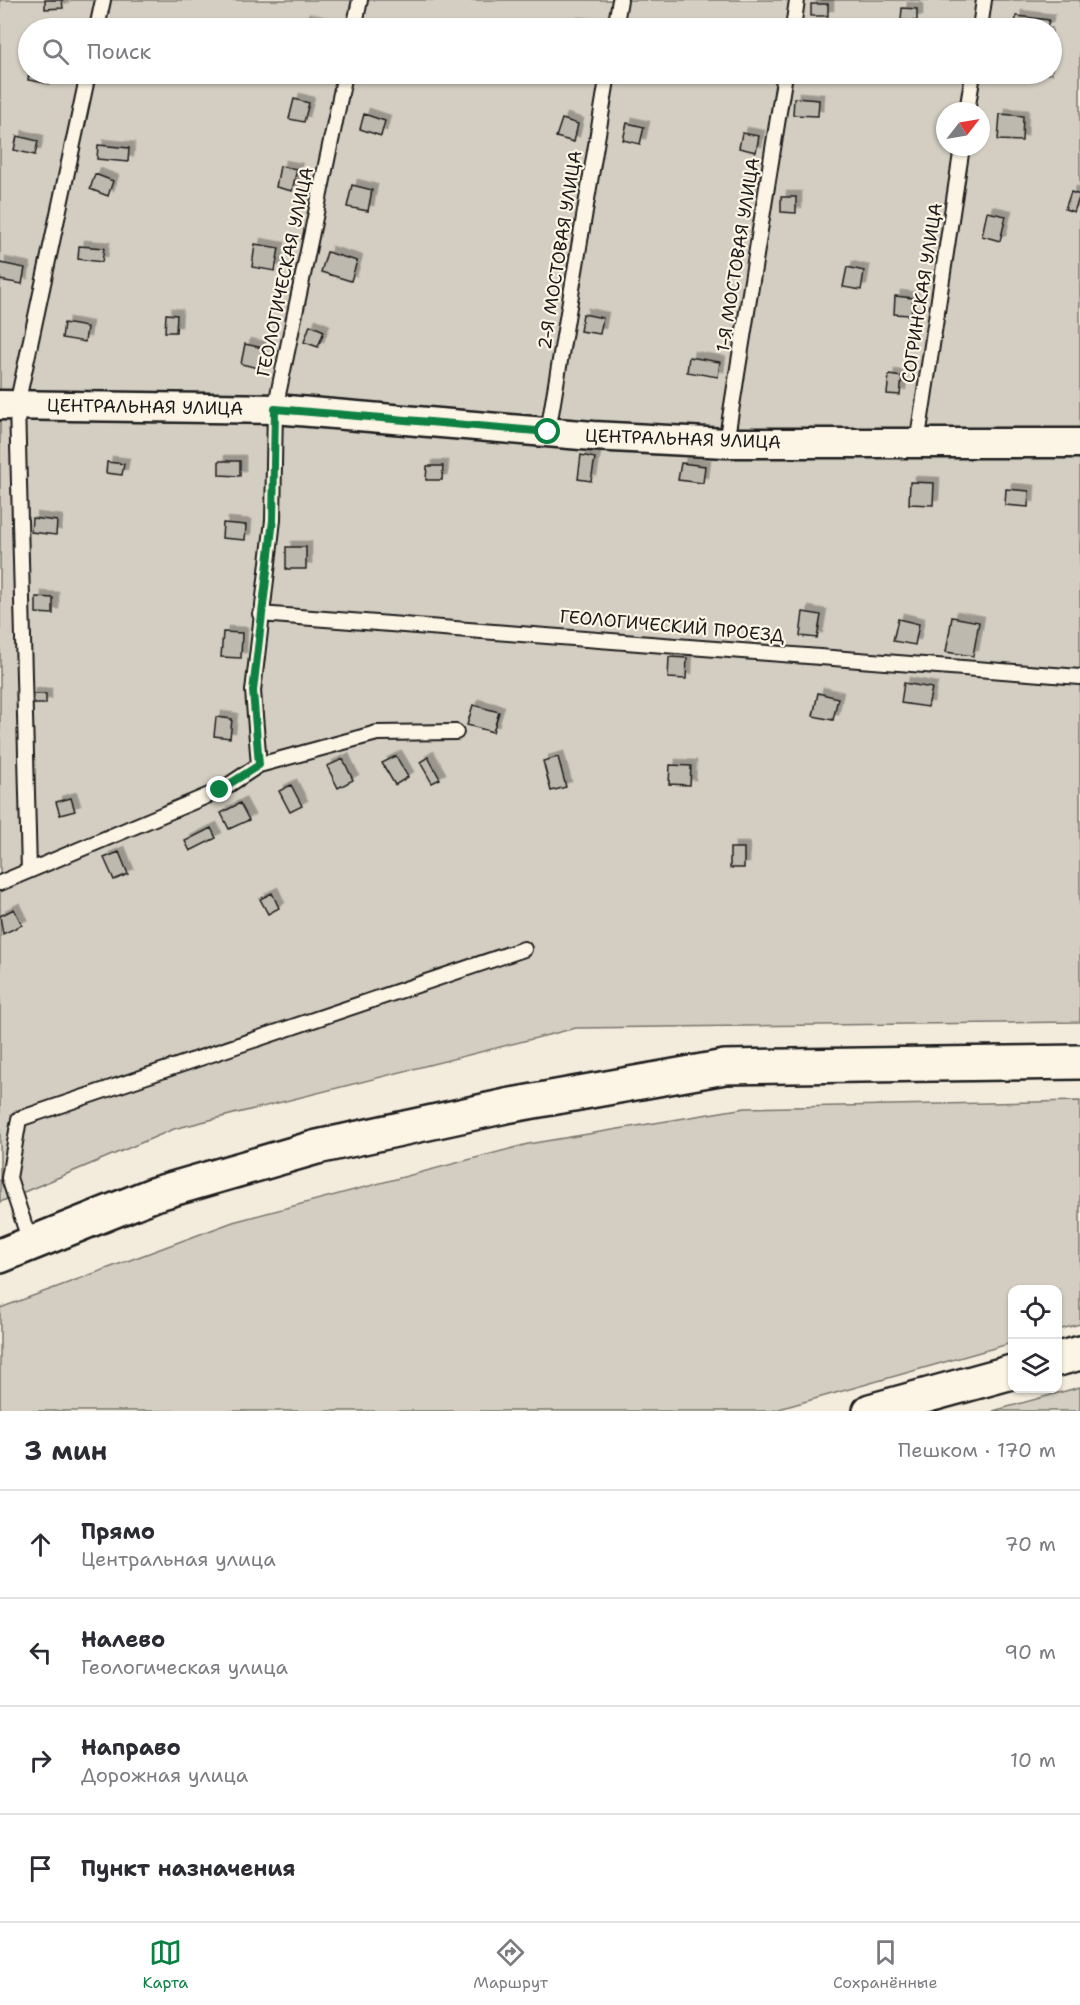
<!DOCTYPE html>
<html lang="ru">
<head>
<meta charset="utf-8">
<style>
	body { margin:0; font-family:"Shantell Sans",sans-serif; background:#f2f2f3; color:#2b2b33 }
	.controls { position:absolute; right:18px; bottom:18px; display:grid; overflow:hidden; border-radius:12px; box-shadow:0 2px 4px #0004 }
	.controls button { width:54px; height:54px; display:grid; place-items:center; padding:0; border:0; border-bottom:2px solid #e1e1e2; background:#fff; color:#2b2b33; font:30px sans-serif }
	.compass { position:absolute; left:936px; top:102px; width:54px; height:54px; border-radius:50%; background:#fff; box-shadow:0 2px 4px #0004; rotate:59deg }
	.stop { position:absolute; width:18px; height:18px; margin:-14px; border:4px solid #0b8043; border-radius:50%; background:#fff }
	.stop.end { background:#0b8043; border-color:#fff; box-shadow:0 2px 6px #0008 }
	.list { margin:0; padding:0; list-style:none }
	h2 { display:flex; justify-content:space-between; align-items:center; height:78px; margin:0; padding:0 24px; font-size:26px }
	h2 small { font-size:20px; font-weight:400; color:#7c7c81 }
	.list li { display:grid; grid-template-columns:39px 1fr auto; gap:18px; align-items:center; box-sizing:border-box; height:108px; padding:0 24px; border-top:2px solid #e1e1e2 }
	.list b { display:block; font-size:22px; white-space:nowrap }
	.list p { margin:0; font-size:20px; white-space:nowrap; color:#7c7c81 }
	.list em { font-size:20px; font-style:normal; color:#7c7c81 }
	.icon { flex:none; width:33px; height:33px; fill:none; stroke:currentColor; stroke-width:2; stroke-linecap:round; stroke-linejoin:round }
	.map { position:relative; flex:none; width:1080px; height:1411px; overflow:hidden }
	.search { position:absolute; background:#fff; box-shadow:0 2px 4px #0004; left:18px; right:18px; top:18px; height:66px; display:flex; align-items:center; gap:15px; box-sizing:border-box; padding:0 21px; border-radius:33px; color:#7c7c81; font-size:22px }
	.sheet { height:510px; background:#fff }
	nav { display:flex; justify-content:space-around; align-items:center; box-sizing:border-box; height:84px; border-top:2px solid #e1e1e2; background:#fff; font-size:16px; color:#7c7c81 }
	nav a { display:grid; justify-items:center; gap:3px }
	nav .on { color:#0b8043 }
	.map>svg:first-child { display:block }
</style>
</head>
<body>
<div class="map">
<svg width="1080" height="1411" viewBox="0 0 1080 1411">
	<defs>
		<filter id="shadow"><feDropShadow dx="5.5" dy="-5.5" stdDeviation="0" flood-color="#0004"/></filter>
	</defs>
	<rect width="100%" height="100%" fill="#f3ecdd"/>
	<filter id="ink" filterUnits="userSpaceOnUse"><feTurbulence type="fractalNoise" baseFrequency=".0167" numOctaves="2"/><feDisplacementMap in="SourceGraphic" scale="12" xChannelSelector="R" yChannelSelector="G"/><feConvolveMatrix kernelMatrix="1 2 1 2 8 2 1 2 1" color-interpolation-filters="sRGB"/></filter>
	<g filter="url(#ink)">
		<path fill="#d3cec1" stroke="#78756e" stroke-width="1.5" fill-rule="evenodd" d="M 0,0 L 1080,0 L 1080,1022 L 576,1028 L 174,1129 L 0,1202 ZM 28,28 L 1052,28 L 1052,74 L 28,74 ZM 945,111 L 981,111 L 981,147 L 945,147 Z
			M 1080,1101 L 1080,1324 L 1058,1330 L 1058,1290 L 1012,1290 L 1012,1343 L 772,1411 L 0,1411 L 0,1308 L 233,1222 L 528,1144 L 745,1108 Z
			M 1080,1387 L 1080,1411 L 993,1411 Z"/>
		<path fill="#beb9ae" stroke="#1c1c1c" stroke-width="1.5" filter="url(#shadow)" d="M 45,0 L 62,0 L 63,8 L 45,9 Z
			M 811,4 L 828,4 L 828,16 L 811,16 Z
			M 902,8 L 917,9 L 917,21 L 901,20 Z
			M 1016,16 L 1049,20 L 1047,28 L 1015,28 Z
			M 304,19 L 325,24 L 325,28 L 302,28 Z
			M 572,23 L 589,24 L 588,28 L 572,28 Z
			M 29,74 L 53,74 L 51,84 L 28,80 Z
			M 794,98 L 819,100 L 818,116 L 793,115 Z
			M 294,99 L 309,103 L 304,122 L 289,119 Z
			M 364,114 L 385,121 L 381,136 L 360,129 Z
			M 1000,114 L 1023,116 L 1022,141 L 998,140 Z
			M 562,119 L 578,124 L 574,142 L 556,137 Z
			M 627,123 L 644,127 L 640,144 L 623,140 Z
			M 742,133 L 759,136 L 756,152 L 739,148 Z
			M 17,136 L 38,141 L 35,155 L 14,150 Z
			M 98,145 L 129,148 L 128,162 L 97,159 Z
			M 280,166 L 297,169 L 292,191 L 276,187 Z
			M 95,174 L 113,181 L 108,196 L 90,189 Z
			M 352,185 L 372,190 L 368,211 L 347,207 Z
			M 1071,192 L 1080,195 L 1074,212 L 1065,209 Z
			M 781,197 L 796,197 L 796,213 L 781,212 Z
			M 987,212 L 1006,216 L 1000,241 L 982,236 Z
			M 255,244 L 279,248 L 275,271 L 252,267 Z
			M 79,246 L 104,248 L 102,262 L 78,259 Z
			M 327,252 L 357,261 L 351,281 L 321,272 Z
			M 0,263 L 25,268 L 22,284 L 0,280 Z
			M 847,267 L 864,271 L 861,290 L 843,287 Z
			M 895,296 L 913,298 L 911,315 L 894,314 Z
			M 166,314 L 177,315 L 176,332 L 165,332 Z
			M 583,314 L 603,318 L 600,334 L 580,331 Z
			M 64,323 L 87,327 L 85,342 L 62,338 Z
			M 310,325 L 324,331 L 318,347 L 304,342 Z
			M 245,344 L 263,348 L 259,368 L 241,364 Z
			M 689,357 L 720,362 L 718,377 L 687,372 Z
			M 889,375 L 902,377 L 900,395 L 887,394 Z
			M 581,455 L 595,458 L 591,481 L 578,479 Z
			M 219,461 L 240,461 L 240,476 L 219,475 Z
			M 107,462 L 124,464 L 122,475 L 106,473 Z
			M 681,463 L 705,466 L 703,483 L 678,480 Z
			M 427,466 L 443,466 L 442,480 L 426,480 Z
			M 910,482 L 934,483 L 933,505 L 909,504 Z
			M 1006,489 L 1029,491 L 1028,507 L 1005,505 Z
			M 32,518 L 57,521 L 56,535 L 31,532 Z
			M 223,523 L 246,525 L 245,540 L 222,538 Z
			M 286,547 L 306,547 L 306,569 L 286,569 Z
			M 36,597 L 53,598 L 53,614 L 36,613 Z
			M 803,612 L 821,615 L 817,638 L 800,636 Z
			M 952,617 L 979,622 L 973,656 L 946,652 Z
			M 898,619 L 919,624 L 915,645 L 893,641 Z
			M 223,632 L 242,633 L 241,658 L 221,657 Z
			M 669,657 L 687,658 L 686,679 L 668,678 Z
			M 904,683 L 932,688 L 928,707 L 901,703 Z
			M 818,693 L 838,698 L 833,720 L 813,716 Z
			M 30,694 L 46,694 L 46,704 L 30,704 Z
			M 473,705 L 499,712 L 493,732 L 467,725 Z
			M 216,717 L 232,719 L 230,738 L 214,736 Z
			M 396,756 L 408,777 L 395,785 L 382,763 Z
			M 428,757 L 440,779 L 432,783 L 420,762 Z
			M 558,757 L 566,787 L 551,791 L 543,761 Z
			M 343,759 L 353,780 L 338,788 L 327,766 Z
			M 670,765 L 691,766 L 690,785 L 669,784 Z
			M 291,785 L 302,806 L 290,812 L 279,791 Z
			M 71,798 L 75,811 L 60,815 L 56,802 Z
			M 240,803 L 249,820 L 229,829 L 221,813 Z
			M 211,828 L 216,838 L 190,851 L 185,841 Z
			M 730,848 L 744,848 L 744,868 L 730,868 Z
			M 119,852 L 128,874 L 114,880 L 104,858 Z
			M 272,893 L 279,908 L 268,914 L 260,899 Z
			M 14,909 L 22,925 L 3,934 L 0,916 Z"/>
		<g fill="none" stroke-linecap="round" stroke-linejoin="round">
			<g stroke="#1c1c1c" stroke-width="18">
				<path id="service" d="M 97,28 L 103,0
					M 354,28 L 360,0
					M 615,28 L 620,0
					M 793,28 L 797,0
					M 980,28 L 984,0
					M 967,111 L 973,74
					M 548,432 L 608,74
					M 726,443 L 785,74
					M 917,444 L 962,147
					M 260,614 L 1080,677
					M 259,765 L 253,691 L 273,520 L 275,409 L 345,74
					M 29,871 L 17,405 L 88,74
					M 0,883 L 221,790 L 259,765 L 377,733 L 456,732
					M 30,1242 L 9,1178 L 19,1119 L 524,949"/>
			</g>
			<g stroke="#1c1c1c" stroke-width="33">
				<path id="minor" d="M 0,405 L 275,409 L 593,436 L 726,443 L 1080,443"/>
			</g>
			<g stroke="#1c1c1c" stroke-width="38">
				<path id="tertiary" d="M 1058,1359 L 1080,1353
					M 870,1411 L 1012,1372"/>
			</g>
			<g stroke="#1c1c1c" stroke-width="38">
				<path id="secondary" d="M 0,1256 L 155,1194 L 317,1147 L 506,1106 L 725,1067 L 1080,1062"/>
			</g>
			<use href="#service" stroke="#fcf5e5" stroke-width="14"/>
			<use href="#minor" stroke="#fcf5e5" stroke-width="28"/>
			<use href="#tertiary" stroke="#fcf5e5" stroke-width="33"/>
			<use href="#secondary" stroke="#fcf5e5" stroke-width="33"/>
		</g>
	</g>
	<g fill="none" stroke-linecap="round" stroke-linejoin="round" filter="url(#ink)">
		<path stroke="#0b8043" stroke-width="8" d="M 220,790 L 259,765 L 253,691 L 273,520 L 275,409 L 548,432"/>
	</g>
	<g text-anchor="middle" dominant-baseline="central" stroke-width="4.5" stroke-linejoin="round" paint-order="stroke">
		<g font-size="18" fill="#1c1c1c" stroke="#fcf5e5">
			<text transform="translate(560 250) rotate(-81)">2-Я МОСТОВАЯ УЛИЦА</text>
			<text transform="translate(738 255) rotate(-81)">1-Я МОСТОВАЯ УЛИЦА</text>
			<text transform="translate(285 272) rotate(-78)">ГЕОЛОГИЧЕСКАЯ УЛИЦА</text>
			<text transform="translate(922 293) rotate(-81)">СОГРИНСКАЯ УЛИЦА</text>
			<text transform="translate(145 407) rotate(1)">ЦЕНТРАЛЬНАЯ УЛИЦА</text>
			<text transform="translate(683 439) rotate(2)">ЦЕНТРАЛЬНАЯ УЛИЦА</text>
			<text transform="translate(672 626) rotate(5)">ГЕОЛОГИЧЕСКИЙ ПРОЕЗД</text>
		</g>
	</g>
</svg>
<div class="controls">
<button><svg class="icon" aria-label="locate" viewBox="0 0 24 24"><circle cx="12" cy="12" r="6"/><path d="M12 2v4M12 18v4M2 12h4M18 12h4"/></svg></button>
<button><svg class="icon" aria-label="layers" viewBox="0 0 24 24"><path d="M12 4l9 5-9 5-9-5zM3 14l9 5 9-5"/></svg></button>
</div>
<svg class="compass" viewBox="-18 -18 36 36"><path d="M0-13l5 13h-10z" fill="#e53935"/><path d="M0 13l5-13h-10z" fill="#7c7c81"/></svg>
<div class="stop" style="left:548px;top:432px"></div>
<div class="stop end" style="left:220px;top:790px"></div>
<div class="search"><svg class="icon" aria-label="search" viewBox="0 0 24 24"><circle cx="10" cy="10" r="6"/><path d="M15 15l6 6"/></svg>Поиск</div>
</div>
<section class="sheet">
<h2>3 мин<small>Пешком · 170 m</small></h2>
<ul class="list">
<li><svg class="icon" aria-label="ahead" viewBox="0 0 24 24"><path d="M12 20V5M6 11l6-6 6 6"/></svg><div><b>Прямо</b><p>Центральная улица</p></div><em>70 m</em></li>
<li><svg class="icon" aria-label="left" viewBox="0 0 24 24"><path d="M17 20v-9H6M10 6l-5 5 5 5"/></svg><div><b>Налево</b><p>Геологическая улица</p></div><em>90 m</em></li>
<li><svg class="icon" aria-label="right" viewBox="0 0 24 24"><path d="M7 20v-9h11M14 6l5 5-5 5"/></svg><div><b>Направо</b><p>Дорожная улица</p></div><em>10 m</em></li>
<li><svg class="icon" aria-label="arrive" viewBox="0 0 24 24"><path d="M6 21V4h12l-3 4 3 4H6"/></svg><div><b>Пункт назначения</b></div></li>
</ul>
</section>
<nav>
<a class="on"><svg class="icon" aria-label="map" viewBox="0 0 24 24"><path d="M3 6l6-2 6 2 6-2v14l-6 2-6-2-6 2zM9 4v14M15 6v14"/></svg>Карта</a>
<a><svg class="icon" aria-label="directions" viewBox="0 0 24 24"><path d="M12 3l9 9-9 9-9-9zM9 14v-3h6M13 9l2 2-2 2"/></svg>Маршрут</a>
<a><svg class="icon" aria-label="saved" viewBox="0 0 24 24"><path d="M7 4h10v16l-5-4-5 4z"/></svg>Сохранённые</a>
</nav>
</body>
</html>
